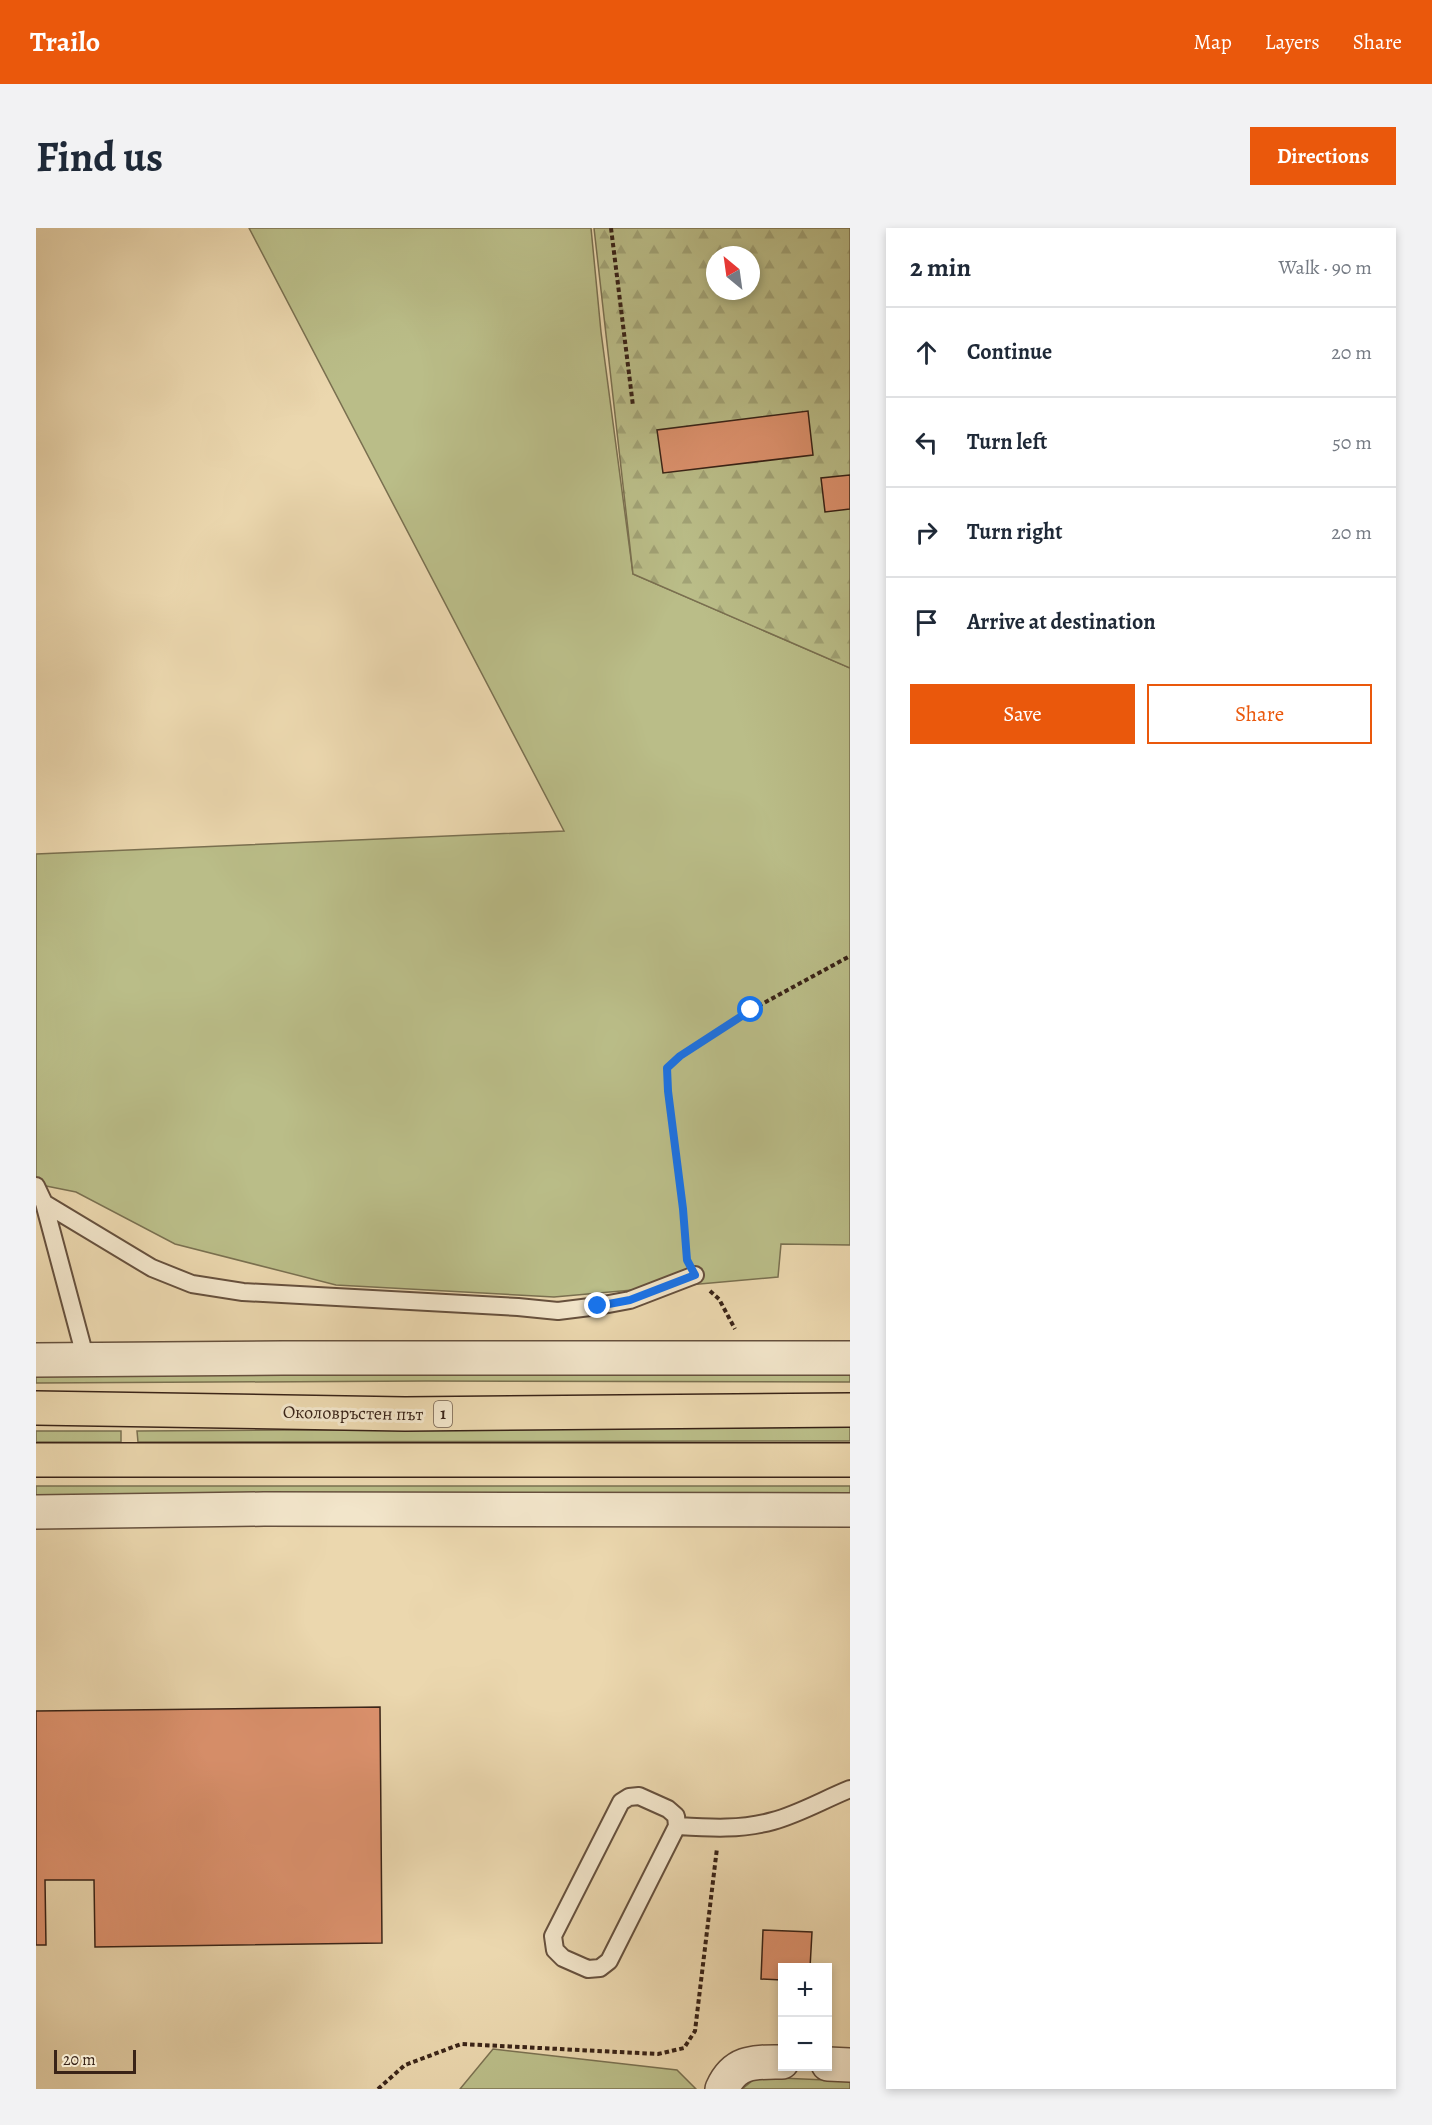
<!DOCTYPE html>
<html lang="en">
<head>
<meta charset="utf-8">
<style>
	body { margin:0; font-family:Alegreya,serif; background:#f2f2f3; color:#1f2937 }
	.controls { position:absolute; right:18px; bottom:18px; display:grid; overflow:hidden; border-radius:0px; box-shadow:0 3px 9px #0003 }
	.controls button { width:54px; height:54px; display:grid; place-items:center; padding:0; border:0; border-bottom:2px solid #e0e1e3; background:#fff; color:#1f2937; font:30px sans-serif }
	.compass { position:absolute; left:670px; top:18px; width:54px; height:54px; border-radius:50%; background:#fff; box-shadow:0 3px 9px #0003; rotate:331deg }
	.scale { position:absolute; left:18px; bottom:15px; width:82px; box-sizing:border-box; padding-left:6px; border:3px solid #392317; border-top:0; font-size:16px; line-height:21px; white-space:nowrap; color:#392317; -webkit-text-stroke:4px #f2e5ca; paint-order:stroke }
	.stop { position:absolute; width:18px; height:18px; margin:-14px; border:4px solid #1a73e8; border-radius:50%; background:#fff }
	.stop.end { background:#1a73e8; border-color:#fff; box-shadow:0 2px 6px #0008 }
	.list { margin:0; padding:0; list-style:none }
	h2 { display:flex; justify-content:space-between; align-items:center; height:78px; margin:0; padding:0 24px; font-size:26px }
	h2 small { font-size:20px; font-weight:400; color:#747a83 }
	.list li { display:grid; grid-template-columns:39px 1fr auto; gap:18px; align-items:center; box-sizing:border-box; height:90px; padding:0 24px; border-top:2px solid #e0e1e3 }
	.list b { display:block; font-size:22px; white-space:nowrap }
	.list em { font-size:20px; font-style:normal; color:#747a83 }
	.actions { display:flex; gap:12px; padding:18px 24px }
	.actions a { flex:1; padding:14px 0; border:2px solid #ea580c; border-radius:0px; text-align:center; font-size:21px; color:#ea580c }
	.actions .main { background:#ea580c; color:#fff }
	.icon { flex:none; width:33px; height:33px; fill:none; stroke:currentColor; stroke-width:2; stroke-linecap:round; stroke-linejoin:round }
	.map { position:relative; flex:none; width:814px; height:1861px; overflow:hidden; border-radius:0px }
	header { display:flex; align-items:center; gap:36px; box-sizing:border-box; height:84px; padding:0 30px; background:#ea580c; color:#fff }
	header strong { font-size:28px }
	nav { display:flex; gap:33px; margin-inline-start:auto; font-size:21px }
	.intro { display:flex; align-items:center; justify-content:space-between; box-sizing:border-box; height:144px; padding:0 36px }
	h1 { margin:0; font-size:42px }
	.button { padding:15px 27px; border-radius:0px; background:#ea580c; color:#fff; font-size:21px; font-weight:700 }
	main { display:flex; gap:36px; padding:0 36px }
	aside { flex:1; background:#fff; border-radius:0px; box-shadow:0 3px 9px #0003 }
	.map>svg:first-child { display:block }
</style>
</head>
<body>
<header>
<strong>Trailo</strong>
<nav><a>Map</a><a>Layers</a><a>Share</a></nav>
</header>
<div class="intro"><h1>Find us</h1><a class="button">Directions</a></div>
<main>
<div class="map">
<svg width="814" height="1861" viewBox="0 0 814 1861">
	<defs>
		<pattern id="forest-firs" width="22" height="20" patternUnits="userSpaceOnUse" patternTransform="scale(1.5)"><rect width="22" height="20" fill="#babd88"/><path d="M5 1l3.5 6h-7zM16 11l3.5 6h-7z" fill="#a1a275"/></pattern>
	</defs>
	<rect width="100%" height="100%" fill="#ebd7ae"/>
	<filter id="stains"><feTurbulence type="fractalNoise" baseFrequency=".00333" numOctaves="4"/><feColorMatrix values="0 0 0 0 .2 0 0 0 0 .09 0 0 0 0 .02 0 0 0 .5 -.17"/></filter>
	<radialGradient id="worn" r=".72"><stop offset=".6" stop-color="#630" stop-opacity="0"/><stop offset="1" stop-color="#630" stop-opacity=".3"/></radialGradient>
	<path fill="#babd88" stroke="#7a7050" stroke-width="1.5" d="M 213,0 L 555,0 L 565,104 L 597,346 L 814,440 L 814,1017 L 745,1016 L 742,1049 L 518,1069 L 300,1057 L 139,1016 L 40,964 L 0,956 L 0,626 L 528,603 Z
		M 0,1144 L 814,1144 L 814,1154 L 390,1153 L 0,1155 Z
		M 814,1199 L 814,1213 L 102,1214 L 101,1203 Z
		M 0,1203 L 85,1203 L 85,1214 L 0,1214 Z
		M 0,1258 L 814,1258 L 814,1270 L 0,1270 Z
		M 457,1821 L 641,1842 L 660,1861 L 424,1861 Z
		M 721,1849 L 814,1853 L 814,1861 L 706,1861 Z"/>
	<path fill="url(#forest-firs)" stroke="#7a7050" stroke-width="1.5" fill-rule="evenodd" d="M 558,0 L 814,0 L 814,440 L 597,346 ZM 679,27 L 715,27 L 715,63 L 679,63 Z"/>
	<path fill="#dd926e" stroke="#392317" stroke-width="1.5" d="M 772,183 L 777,227 L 627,245 L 621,202 Z
		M 814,247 L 814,281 L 789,284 L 785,250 Z
		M 344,1479 L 346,1715 L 59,1719 L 58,1652 L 9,1652 L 10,1717 L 0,1717 L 0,1483 Z
		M 727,1702 L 776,1704 L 774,1740 L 746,1740 L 746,1752 L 725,1751 Z"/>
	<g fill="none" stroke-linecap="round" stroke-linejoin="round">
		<g stroke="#66503d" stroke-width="20">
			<path id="lane" d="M 0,958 L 8,975 L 50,1132
				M 8,975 L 116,1040 L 156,1056 L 207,1064 L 482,1079 L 522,1083 L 562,1078 L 594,1072 L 659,1047
				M 603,1568 L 632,1581 L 640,1588 L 641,1598 L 573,1733 L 564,1740 L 552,1741 L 527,1730 L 519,1722 L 517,1708 L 585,1574 L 593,1569 Z
				M 641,1598 C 674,1600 705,1602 737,1593 C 763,1586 789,1571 814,1561"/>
		</g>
		<g stroke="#66503d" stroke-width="36">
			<path id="street" d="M 0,1132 L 247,1130 L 814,1130
				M 0,1284 L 228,1281 L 814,1282
				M 792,1836 L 814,1837
				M 686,1861 C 699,1832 719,1834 746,1834"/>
		</g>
		<g stroke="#392317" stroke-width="36">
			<path id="highway" d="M 0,1180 L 369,1186 L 814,1182
				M 0,1232 L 814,1232"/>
		</g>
		<path stroke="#392317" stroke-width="4" stroke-dasharray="4.5 3" stroke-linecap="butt" d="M 575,0 L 597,178
			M 651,1028 L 647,981 L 632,863 L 631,839 L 644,828 L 715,782 L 814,728
			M 674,1063 L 683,1071 L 699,1101
			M 342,1861 L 369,1837 L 425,1816 L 622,1826 L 648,1820 L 659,1803 L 681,1620"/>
		<use href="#lane" stroke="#f2e5ca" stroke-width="16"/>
		<use href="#street" stroke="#f2e5ca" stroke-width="33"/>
		<use href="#highway" stroke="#ebd7ae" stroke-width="33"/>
	</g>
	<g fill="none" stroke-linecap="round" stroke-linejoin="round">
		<path stroke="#1a73e8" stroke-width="8" d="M 562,1078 L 594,1072 L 659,1047 L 651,1032 L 647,981 L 632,863 L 631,840 L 644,828 L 715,782"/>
	</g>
	<g text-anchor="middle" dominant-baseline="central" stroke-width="6" stroke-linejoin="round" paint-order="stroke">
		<rect fill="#f2e5ca" stroke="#705d4d" stroke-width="1.5" x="398" y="1173" width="18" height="26" rx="4.5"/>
		<g font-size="16" font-weight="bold" fill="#392317">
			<text x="407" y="1186">1</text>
		</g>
		<g font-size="18" fill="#392317" stroke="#f2e5ca">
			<text transform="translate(317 1185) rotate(1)">Околовръстен път</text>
		</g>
	</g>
	<rect width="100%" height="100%" filter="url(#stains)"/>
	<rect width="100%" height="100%" fill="url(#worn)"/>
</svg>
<div class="controls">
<button>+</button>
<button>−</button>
</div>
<svg class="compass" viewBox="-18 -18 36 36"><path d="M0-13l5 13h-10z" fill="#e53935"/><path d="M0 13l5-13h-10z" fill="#747a83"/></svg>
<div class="scale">20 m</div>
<div class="stop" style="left:715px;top:782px"></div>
<div class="stop end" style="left:562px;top:1078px"></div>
</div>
<aside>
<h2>2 min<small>Walk · 90 m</small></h2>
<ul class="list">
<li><svg class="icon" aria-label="ahead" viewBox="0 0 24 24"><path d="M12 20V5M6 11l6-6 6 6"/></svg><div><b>Continue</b></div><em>20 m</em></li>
<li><svg class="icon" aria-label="left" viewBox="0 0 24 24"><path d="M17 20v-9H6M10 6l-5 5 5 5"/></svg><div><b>Turn left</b></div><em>50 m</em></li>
<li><svg class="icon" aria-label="right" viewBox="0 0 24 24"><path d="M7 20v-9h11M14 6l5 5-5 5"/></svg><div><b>Turn right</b></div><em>20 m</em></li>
<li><svg class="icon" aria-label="arrive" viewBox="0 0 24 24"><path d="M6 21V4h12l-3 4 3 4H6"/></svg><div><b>Arrive at destination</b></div></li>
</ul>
<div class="actions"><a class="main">Save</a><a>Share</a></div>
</aside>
</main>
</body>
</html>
